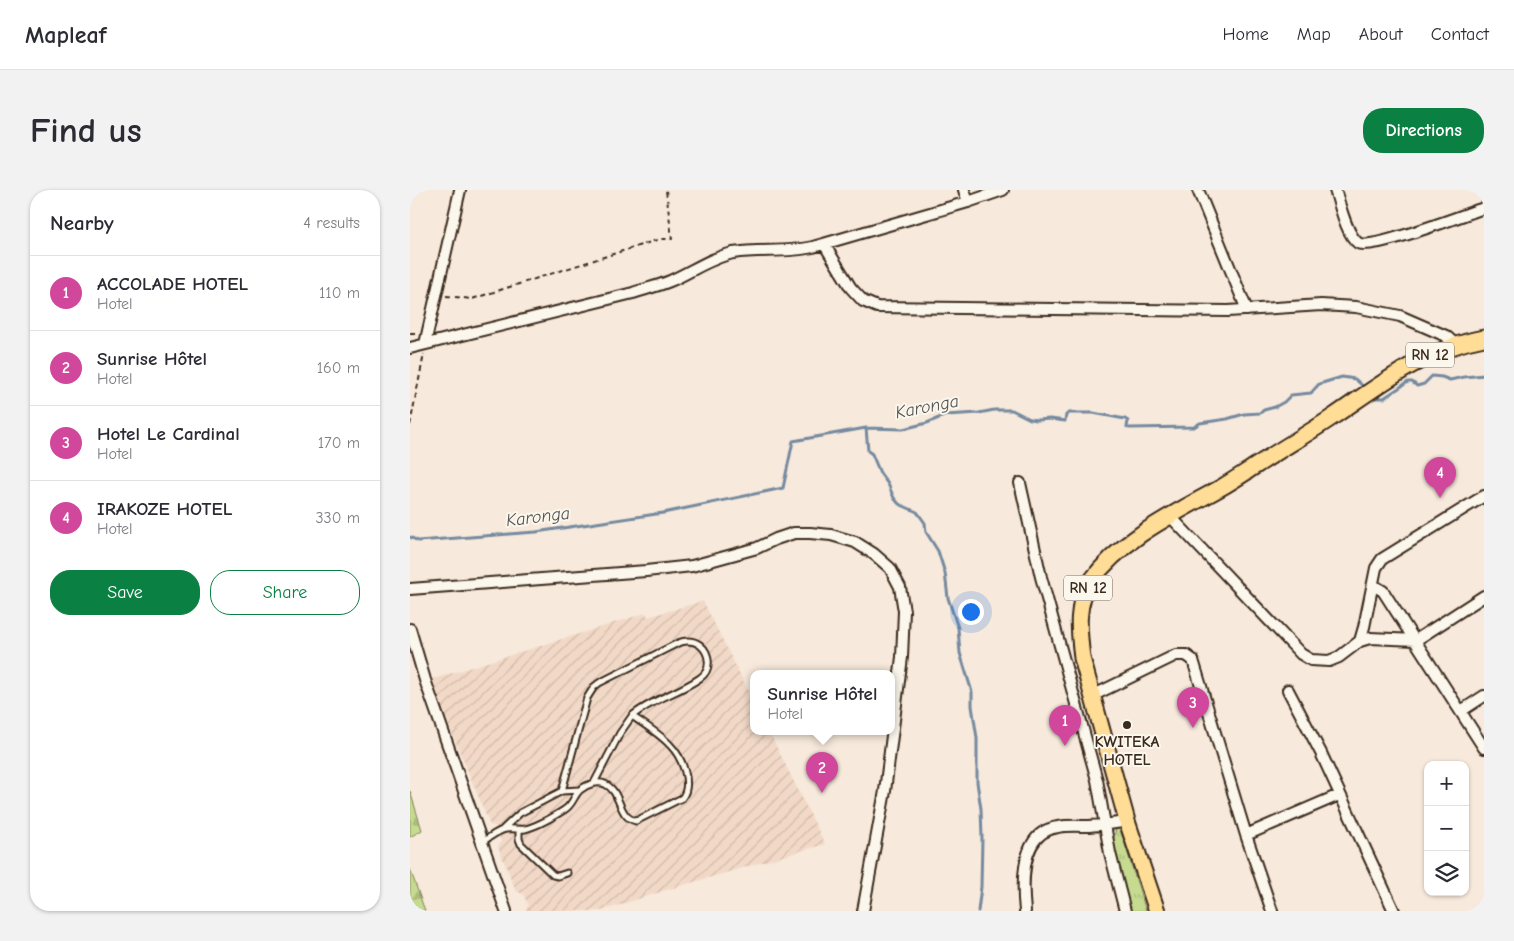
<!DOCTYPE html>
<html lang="en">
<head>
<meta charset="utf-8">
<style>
	body { margin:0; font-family:"Comic Neue",sans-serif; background:#f2f2f3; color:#2b2b33 }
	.controls { position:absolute; right:15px; bottom:15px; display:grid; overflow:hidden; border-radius:10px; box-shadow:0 1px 4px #0004 }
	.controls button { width:45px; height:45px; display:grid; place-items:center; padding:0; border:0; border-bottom:1px solid #e1e1e2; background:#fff; color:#2b2b33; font:25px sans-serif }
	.you { position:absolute; left:560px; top:421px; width:18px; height:18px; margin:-12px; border:4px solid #fff; border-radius:50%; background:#1a73e8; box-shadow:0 0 0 8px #1a73e833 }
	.badge { display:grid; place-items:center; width:32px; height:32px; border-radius:50%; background:#0b8043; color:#fff; font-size:16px; font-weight:700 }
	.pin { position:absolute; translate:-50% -41px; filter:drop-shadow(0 1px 2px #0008) }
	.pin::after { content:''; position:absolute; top:26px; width:18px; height:15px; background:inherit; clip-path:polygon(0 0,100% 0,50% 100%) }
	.popup { position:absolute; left:340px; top:480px; width:145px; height:65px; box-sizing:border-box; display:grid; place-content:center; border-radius:10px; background:#fff; filter:drop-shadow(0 1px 4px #0005); font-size:16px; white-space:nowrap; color:#7c7c81 }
	.popup b { font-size:19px; color:#2b2b33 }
	.popup::after { content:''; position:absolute; left:50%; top:100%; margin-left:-10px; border:10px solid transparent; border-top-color:#fff }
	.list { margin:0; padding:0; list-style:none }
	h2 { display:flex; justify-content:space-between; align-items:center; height:65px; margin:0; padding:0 20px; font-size:21px }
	h2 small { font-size:16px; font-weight:400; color:#7c7c81 }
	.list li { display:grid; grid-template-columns:32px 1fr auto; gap:15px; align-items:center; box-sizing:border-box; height:75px; padding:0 20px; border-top:1px solid #e1e1e2 }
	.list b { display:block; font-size:19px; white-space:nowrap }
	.list p { margin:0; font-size:16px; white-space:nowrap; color:#7c7c81 }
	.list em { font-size:16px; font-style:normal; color:#7c7c81 }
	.actions { display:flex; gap:10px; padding:15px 20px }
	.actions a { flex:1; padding:11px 0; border:1px solid #0b8043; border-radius:20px; text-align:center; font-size:18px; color:#0b8043 }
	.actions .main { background:#0b8043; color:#fff }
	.icon { flex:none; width:28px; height:28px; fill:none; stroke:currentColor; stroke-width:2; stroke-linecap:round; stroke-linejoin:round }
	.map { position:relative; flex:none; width:1074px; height:721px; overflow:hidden; border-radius:20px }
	header { display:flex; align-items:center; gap:30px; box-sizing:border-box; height:70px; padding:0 25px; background:#fff; border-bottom:1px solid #e1e1e2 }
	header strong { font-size:24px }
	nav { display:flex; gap:28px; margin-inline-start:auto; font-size:18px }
	.intro { display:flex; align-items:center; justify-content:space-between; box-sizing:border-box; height:120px; padding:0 30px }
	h1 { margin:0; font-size:35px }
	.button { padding:12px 22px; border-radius:20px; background:#0b8043; color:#fff; font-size:18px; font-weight:700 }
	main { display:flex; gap:30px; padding:0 30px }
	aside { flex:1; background:#fff; border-radius:20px; box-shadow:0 1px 4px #0004 }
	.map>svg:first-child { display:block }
</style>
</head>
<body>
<header>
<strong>Mapleaf</strong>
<nav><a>Home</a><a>Map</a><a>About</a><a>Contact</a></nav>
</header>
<div class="intro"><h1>Find us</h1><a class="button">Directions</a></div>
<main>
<aside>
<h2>Nearby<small>4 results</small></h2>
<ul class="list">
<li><span class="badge" style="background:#d1479c">1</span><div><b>ACCOLADE HOTEL</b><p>Hotel</p></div><em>110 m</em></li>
<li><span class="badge" style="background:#d1479c">2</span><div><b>Sunrise Hôtel</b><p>Hotel</p></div><em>160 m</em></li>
<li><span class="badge" style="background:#d1479c">3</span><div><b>Hotel Le Cardinal</b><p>Hotel</p></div><em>170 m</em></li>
<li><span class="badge" style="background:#d1479c">4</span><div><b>IRAKOZE HOTEL</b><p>Hotel</p></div><em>330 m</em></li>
</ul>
<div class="actions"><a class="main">Save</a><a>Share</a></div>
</aside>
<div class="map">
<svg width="1074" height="721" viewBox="0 0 1074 721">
	<defs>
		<pattern id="industrial-furrows" width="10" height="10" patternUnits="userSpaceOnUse" patternTransform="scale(1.25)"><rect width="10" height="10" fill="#f2d9c7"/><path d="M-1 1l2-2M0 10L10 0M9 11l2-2" fill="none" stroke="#d0baaa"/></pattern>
		<pattern id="grass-tufts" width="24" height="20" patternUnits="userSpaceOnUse" patternTransform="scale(1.25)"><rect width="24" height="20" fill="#c6da90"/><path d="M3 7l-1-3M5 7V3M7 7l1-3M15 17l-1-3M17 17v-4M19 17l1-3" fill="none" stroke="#abbb7c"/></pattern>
		<pattern id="forest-firs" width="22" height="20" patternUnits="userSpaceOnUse" patternTransform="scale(1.25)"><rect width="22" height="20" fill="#c6da90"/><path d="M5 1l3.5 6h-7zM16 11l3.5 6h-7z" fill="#abbb7c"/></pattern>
	</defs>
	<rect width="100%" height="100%" fill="#f7e9db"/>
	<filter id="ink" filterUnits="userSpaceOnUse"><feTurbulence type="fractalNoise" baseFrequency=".02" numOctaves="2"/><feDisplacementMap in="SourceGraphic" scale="10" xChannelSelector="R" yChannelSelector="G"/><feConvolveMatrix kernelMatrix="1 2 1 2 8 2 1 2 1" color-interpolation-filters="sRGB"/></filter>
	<g filter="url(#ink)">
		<path fill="url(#industrial-furrows)" d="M 293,411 L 343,510 L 343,542 L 359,542 L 415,654 L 253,701 L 191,721 L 116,721 L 118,715 L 113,704 L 106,701 L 88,657 L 91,651 L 85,636 L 80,635 L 20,490 L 236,423 L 238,427 Z"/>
		<path fill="url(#grass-tufts)" stroke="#808257" d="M 706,639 L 708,639 L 711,642 L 736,721 L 720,721 L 703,652 Z"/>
		<path fill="url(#forest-firs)" stroke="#808257" d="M 0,601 L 12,640 L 0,647 Z
			M 0,679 L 15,721 L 0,721 Z"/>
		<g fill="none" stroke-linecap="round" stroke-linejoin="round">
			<path stroke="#748aa0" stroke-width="3" d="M 963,206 L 966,208 L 974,208 L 998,192 L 1002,192 L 1007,196 L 1014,194 L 1022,186 L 1032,187 L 1040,190 L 1054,187 L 1074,185
				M 456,238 L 458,261 L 462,264 L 470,283 L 478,294 L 484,308 L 489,314 L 507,322 L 510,326 L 515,333 L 516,342 L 528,361 L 535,383 L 538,408 L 548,438 L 550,463 L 562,502 L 562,516 L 567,548 L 567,592 L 571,619 L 572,648 L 571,697 L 568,721
				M 0,347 L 8,351 L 126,342 L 253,323 L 373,298 L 383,251 L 456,238 L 493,239 L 517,233 L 536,225 L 569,223 L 584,220 L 602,220 L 620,229 L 627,230 L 640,229 L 655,231 L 656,225 L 659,223 L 683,223 L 715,229 L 718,231 L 717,237 L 719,238 L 784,237 L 790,233 L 817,229 L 834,224 L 850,223 L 854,220 L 865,217 L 874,212 L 881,205 L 901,203 L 909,194 L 932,187 L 945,189 L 955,198"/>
			<g stroke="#3b2a1e" stroke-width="9">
				<path id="lane" d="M 152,601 L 169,600
					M 93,639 L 110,623 L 152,601 L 177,508 L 184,497 L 189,493 L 268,453 C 276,450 283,450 290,455 C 300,463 302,480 290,488 C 269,503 242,509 222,526
					M 109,639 L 109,649 L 111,654 L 143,685 L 148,686 L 157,683
					M 72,652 C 79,648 88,640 96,639 C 102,638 109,640 115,639 C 128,636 143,627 154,620 C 163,615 164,605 170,600 C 177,594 188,591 195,594 C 212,602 207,627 226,631 L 272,608 C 283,594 272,567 260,555 C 250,544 235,535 222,526 L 210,543 L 184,593"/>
			</g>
			<g stroke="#3b2a1e" stroke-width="14">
				<path id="street" d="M 554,0 L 558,12
					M 788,0 L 837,120
					M 925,0 C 930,14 936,44 948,53 C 961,61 1055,24 1074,18
					M 414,54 L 441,98 L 453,111 L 467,117 L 818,121 L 911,115 L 946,117 L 990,126 L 1036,146 L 1045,154
					M 15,154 L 50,0
					M 0,158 L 223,103 C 235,99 248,96 260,91 C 281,82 300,68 323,63 C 349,59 376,63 403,57 L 558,12 L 593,0
					M 610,293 L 631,387 L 687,590 L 700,663 L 715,721
					M 760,326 L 891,464 L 901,470 L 919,471 L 929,467 L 950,451 L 954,437 L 966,378 L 972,369 L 1074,306
					M 963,395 L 973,401 L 1074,558
					M 0,399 L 236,381 L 282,376 L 347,358 L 366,349 L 384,343 L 400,343 L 421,345 L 445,352 L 464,364 L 480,378 L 490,397 L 494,421 L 492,467 L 475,601 L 453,721
					M 0,439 L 15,490 L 96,721
					M 950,451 L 960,448 L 1006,450 L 1074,406
					M 878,500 L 911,563 L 984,721
					M 682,506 L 766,465 L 776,465 L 783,470 L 836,645 L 862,721
					M 1051,521 L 1074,506
					M 836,645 L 929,605
					M 615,721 C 612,692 610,642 648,637 C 658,635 669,636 679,636 C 692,635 705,634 717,631"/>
			</g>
			<g stroke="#3b2a1e" stroke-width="19">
				<path id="primary" d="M 747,721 L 717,631 L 672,468 C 669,443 665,413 681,391 C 713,347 766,323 812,297 C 824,290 836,282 847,275 C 873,258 899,243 924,226 C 971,194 1017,158 1074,148"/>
			</g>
			<path stroke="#3b2a1e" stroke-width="2" stroke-dasharray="5 4" stroke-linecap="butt" d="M 36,106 L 62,109 L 250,49 L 262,49 L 256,0
				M 0,143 L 7,143
				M 0,235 L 14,164"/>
			<use href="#lane" stroke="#fbf7ec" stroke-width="5"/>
			<use href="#street" stroke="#fbf7ec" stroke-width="10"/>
			<use href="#primary" stroke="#ffdd96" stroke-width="15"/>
		</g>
	</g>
	<circle fill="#3b2a1e" stroke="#fbf7ec" stroke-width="2" cx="717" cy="535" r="5"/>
	<g text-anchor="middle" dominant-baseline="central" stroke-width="4" stroke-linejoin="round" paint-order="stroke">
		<g fill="#fbf7ec" stroke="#75685c" stroke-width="1">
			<rect x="996" y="152.5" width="48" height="25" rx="4"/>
			<rect x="654" y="385.5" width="48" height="25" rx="4"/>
		</g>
		<g font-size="15" font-weight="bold" fill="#3b2a1e">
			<text x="1020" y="165">RN 12</text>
			<text x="678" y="398">RN 12</text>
		</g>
		<g font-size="16" font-weight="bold" fill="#3b2a1e" stroke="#fbf7ec">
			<text x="717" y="552">KWITEKA<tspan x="717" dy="18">HOTEL</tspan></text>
		</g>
		<g font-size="18" font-style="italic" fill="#535254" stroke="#fbf7ec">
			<text transform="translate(517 217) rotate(-11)">Karonga</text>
			<text transform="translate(128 327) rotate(-7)">Karonga</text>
		</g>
	</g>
</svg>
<div class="controls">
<button>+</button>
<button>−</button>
<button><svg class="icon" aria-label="layers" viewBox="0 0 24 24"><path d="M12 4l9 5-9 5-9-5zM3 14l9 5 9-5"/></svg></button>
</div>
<div class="you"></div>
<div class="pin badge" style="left:655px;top:556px;background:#d1479c">1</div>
<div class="pin badge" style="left:412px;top:603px;background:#d1479c">2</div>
<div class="popup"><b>Sunrise Hôtel</b>Hotel</div>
<div class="pin badge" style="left:783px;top:538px;background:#d1479c">3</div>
<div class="pin badge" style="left:1030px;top:308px;background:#d1479c">4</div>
</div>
</main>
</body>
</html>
